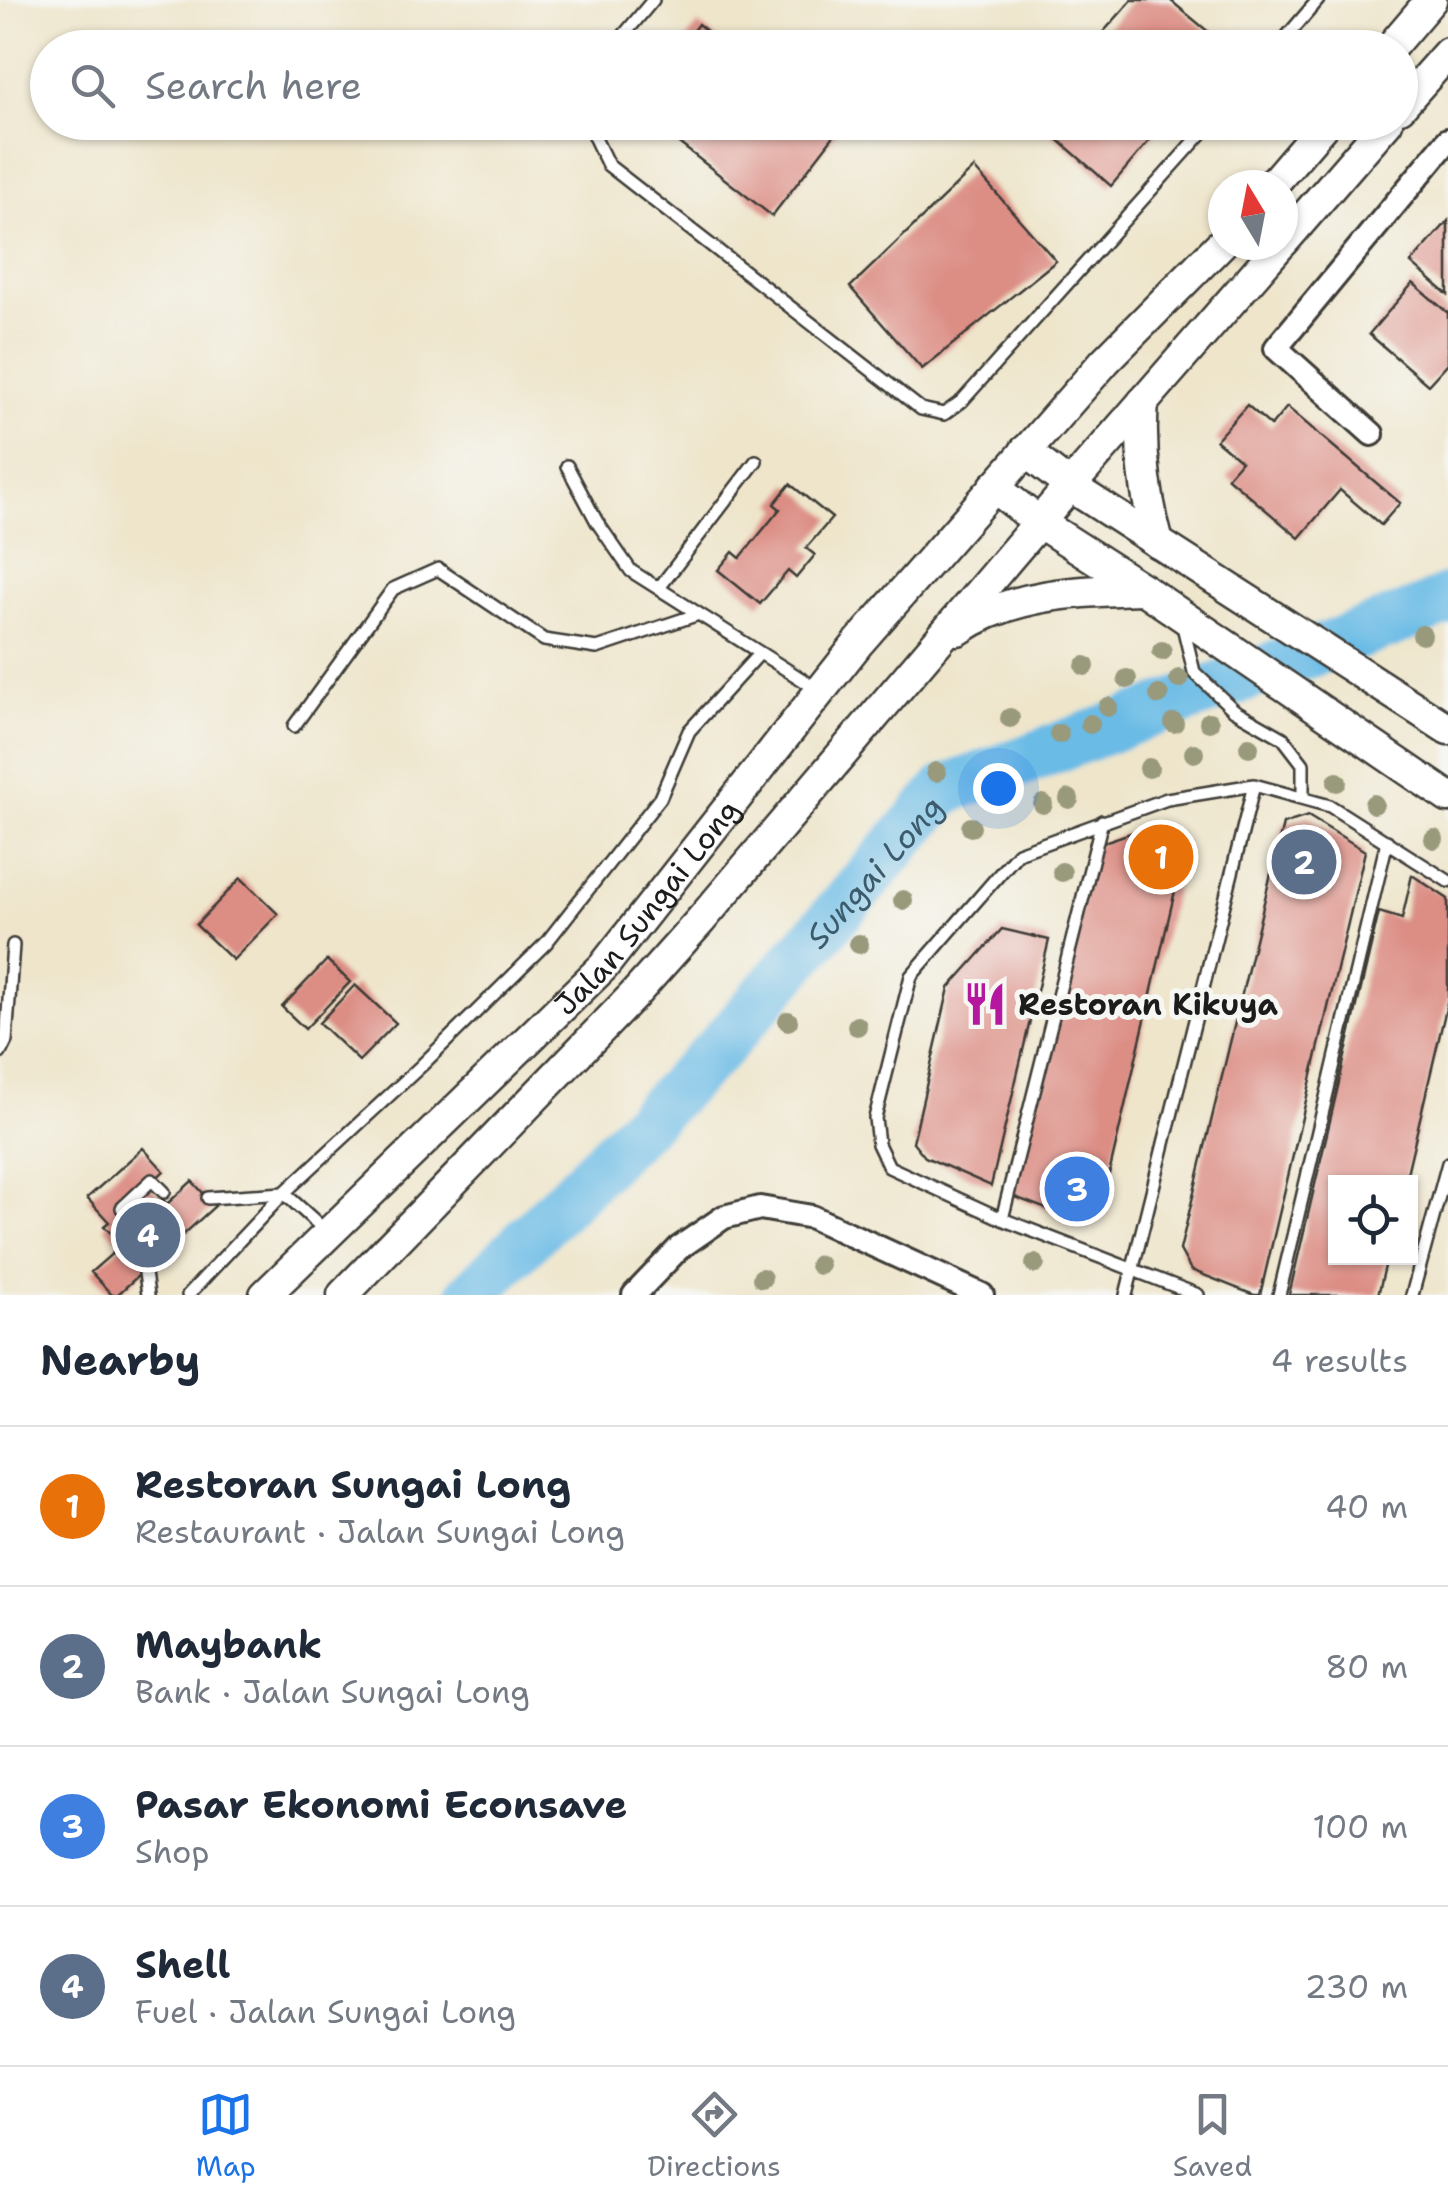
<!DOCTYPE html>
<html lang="en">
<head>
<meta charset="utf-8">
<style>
	body { margin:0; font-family:"Shantell Sans",sans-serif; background:#f6f6f7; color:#1f2937 }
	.controls { position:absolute; right:30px; bottom:30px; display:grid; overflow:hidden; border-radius:0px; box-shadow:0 2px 8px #0004 }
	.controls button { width:90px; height:90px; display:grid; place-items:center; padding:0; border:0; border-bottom:2px solid #e0e1e3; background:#fff; color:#1f2937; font:50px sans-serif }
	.compass { position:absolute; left:1208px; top:170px; width:90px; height:90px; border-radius:50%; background:#fff; box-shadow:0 2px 8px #0004; rotate:350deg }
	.you { position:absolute; left:998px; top:788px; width:35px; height:35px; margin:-25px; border:8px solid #fff; border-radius:50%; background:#1a73e8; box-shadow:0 0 0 15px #1a73e833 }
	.badge { display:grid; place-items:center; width:65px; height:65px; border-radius:50%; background:#1a73e8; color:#fff; font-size:32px; font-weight:700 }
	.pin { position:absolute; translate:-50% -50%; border:5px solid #fff; box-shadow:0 2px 10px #0006 }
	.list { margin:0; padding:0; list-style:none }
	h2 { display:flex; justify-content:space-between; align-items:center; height:130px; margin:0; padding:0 40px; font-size:42px }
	h2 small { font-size:32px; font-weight:400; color:#747a83 }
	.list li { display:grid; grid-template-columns:65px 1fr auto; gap:30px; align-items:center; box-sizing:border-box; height:160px; padding:0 40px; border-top:2px solid #e0e1e3 }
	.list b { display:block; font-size:38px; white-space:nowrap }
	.list p { margin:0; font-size:32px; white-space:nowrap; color:#747a83 }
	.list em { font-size:32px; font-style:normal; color:#747a83 }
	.icon { flex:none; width:55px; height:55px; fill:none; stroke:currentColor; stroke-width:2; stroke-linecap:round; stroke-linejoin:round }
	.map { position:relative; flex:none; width:1448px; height:1295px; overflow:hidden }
	.search { position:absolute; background:#fff; box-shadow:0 2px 8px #0004; left:30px; right:30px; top:30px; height:110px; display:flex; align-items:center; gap:25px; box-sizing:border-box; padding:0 35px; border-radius:55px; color:#747a83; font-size:38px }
	.sheet { height:770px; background:#fff }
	nav { display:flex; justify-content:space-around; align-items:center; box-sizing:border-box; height:140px; border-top:2px solid #e0e1e3; background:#fff; font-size:28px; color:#747a83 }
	nav a { display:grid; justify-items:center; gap:5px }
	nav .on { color:#1a73e8 }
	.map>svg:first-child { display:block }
</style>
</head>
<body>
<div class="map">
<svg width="1448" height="1295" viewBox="0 0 1448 1295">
	<rect width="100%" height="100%" fill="#f6f6f2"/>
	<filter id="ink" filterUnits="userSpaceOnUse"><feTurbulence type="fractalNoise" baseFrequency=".01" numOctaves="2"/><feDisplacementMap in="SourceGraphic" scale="20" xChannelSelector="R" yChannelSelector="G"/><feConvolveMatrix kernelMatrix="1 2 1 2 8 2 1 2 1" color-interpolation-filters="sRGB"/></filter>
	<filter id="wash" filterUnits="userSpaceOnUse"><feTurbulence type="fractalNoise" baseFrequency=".0048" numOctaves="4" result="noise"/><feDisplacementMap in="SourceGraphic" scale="40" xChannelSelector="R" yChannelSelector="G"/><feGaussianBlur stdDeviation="2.25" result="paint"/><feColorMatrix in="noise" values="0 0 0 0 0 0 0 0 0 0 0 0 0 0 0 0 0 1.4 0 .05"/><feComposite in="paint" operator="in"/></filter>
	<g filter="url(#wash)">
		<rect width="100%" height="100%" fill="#eee5cb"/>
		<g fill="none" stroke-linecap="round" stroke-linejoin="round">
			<path stroke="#6bbbe6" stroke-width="50" id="s1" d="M 471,1295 L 721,1046 L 945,790 L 1427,609 L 1448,598"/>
		</g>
		<g id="blocks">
			<path fill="#dc8d84" d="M 1132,0 L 1170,0 L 1228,48 L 1089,48 Z
				M 698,24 L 728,48 L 680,48 Z
				M 652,122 L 823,122 L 836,133 L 772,216 Z
				M 1038,122 L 1165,122 L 1111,186 Z
				M 974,168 L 1056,261 L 922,369 L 850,287 Z
				M 1448,221 L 1448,295 L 1411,263 Z
				M 1413,283 L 1448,313 L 1448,363 L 1428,385 L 1369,334 Z
				M 1247,405 L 1271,426 L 1287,407 L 1400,503 L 1381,525 L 1340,490 L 1299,538 L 1227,477 L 1241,461 L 1216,440 Z
				M 790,484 L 832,518 L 806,548 L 815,555 L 796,578 L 788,571 L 760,604 L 718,570 L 733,552 L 740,558 L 780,509 L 774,504 Z
				M 1308,816 L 1365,851 L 1260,1295 L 1254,1295 L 1191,1270 L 1180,1250 L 1283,824 Z
				M 1142,829 L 1178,834 L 1185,848 L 1102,1204 L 1070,1218 L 1012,1196 L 1095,845 Z
				M 1412,875 L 1448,899 L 1448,1000 L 1405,1182 L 1336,1182 L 1336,1258 L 1387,1258 L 1378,1295 L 1289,1295 L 1379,912 L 1402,919 Z
				M 241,878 L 278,914 L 233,960 L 196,925 Z
				M 1002,929 L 1049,940 L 991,1186 L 925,1157 L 913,1142 L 949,988 Z
				M 327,960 L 350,982 L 305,1029 L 282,1007 Z
				M 355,985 L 396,1023 L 359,1061 L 319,1023 Z
				M 143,1148 L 164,1171 L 149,1185 L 167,1204 L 192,1181 L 215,1206 L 117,1295 L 112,1295 L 91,1272 L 122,1245 L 104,1226 L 109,1222 L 87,1198 Z"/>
		</g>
	</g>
	<g filter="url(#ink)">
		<use href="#blocks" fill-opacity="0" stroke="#3c3a36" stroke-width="2.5"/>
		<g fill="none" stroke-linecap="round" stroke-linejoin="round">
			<g stroke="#3c3a36" stroke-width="16">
				<path id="lane" d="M 613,48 L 653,0
					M 1277,48 L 1318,0
					M 587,122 L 608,165 L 921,409 L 944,414 L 962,401 L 1212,122
					M 567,466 L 597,522 L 631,571 L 817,689
					M 659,588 L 756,461
					M 1182,622 L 1194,672 L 1234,710 L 1283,738 L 1303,764 L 1303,798
					M 294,726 L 393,589 L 438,569 L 544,640 L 597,648 L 699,614
					M 0,1053 L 6,1041 L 13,945
					M 208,1198 L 284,1193 L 421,1066 L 546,943 L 660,798 L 689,731 L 759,654
					M 1002,1219 L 1102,821
					M 134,1220 L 122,1208 L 152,1180 L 164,1192
					M 143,1258 L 148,1295
					M 188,1295 L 284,1193 L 328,1233
					M 1126,1295 L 1254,785
					M 1198,1295 L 1002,1219 L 889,1167 L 878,1144 L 875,1118 L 911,976 L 1018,853 L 1167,799 L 1254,785 L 1330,806 L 1448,881
					M 1279,1295 L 1387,841
					M 1412,1295 L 1448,1163"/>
			</g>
			<g stroke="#3c3a36" stroke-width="28">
				<path id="street" d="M 1372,434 L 1276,348 L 1448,140
					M 634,1295 L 679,1248 L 724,1217 L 760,1208 L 812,1217 L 982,1295"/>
			</g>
			<g stroke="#3c3a36" stroke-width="35">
				<g id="secondary">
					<path d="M 1390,48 L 1431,0"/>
					<path d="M 1400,107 L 1448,53"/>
					<path d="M 1272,185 L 1326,122"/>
					<path d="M 1283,242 L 1387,122"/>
					<path d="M 1143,402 C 1139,451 1145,495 1158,543"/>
					<path d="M 1025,451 L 1070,486 L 1448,729"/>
					<path d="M 994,487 L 1040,523 L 1143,589 L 1448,797"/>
					<path d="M 958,630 C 1011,593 1080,591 1143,589"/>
					<path id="s2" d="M 265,1295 L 603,967 L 859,642 L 1105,361 L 1223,242"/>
					<path d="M 343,1295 L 633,996 L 701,920 L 1070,486 L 1280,245"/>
				</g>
			</g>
			<use href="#lane" stroke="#fff" stroke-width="11"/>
			<use href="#street" stroke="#fff" stroke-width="22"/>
			<use href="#secondary" stroke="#fff" stroke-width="30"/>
		</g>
		<g fill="#99997c">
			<circle cx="1422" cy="635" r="10"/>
			<circle cx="1162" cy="651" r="10"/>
			<circle cx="1085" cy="666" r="10"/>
			<circle cx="1127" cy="679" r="10"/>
			<circle cx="1179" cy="679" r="10"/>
			<circle cx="1159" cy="695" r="10"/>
			<circle cx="1108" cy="707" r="10"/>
			<circle cx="1010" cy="718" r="10"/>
			<circle cx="1209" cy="722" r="10"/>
			<circle cx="1174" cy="723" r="10"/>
			<circle cx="1090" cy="724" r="10"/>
			<circle cx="1059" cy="734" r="10"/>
			<circle cx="1249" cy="747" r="10"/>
			<circle cx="1194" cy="753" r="10"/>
			<circle cx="1149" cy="768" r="10"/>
			<circle cx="936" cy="772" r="10"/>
			<circle cx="1337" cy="782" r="10"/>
			<circle cx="1069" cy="799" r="10"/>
			<circle cx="1043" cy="804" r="10"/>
			<circle cx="1374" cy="804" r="10"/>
			<circle cx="971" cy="827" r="10"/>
			<circle cx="1434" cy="839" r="10"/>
			<circle cx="1062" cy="872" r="10"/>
			<circle cx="903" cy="900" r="10"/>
			<circle cx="859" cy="944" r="10"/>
			<circle cx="788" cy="1021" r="10"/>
			<circle cx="857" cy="1026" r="10"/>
			<circle cx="1035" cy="1264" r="10"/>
			<circle cx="819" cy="1265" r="10"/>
			<circle cx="762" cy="1278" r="10"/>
		</g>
	</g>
	<defs>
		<g id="restaurant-bare" transform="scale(3.45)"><path d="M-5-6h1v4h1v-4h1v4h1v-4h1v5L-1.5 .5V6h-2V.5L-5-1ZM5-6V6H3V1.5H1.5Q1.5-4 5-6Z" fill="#b5179e" stroke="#f6f6f2" stroke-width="2.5" paint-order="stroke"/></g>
	</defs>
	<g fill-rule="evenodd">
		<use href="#restaurant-bare" x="985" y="1004"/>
	</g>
	<g text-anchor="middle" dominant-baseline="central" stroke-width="10" stroke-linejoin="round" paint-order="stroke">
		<g font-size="30" fill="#1c1c1c" stroke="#f6f6f2">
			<text stroke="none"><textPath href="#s2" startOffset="545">Jalan Sungai Long</textPath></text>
		</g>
		<g font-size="30" font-weight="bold" fill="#1c1c1c" stroke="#f6f6f2" text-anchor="start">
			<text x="1018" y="1004">Restoran Kikuya</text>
		</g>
		<g font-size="32" font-style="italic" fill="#3c5c6d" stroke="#f6f6f2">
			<text stroke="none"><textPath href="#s1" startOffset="585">Sungai Long</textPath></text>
		</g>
	</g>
</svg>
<div class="controls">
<button><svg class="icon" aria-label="locate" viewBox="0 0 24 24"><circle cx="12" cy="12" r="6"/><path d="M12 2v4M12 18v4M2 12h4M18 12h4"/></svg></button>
</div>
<svg class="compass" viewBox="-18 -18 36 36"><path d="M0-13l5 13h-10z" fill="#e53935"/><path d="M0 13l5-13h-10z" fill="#747a83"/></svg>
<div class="you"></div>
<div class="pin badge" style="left:1161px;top:857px;background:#e8710a">1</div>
<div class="pin badge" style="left:1304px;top:862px;background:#5c6f8a">2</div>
<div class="pin badge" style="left:1077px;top:1189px;background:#3f7fe0">3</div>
<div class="pin badge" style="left:148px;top:1235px;background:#5c6f8a">4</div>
<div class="search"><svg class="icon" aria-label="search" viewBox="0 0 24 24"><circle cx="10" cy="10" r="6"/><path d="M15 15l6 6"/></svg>Search here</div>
</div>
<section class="sheet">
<h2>Nearby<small>4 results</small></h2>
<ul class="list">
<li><span class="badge" style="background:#e8710a">1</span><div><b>Restoran Sungai Long</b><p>Restaurant · Jalan Sungai Long</p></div><em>40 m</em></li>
<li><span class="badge" style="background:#5c6f8a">2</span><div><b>Maybank</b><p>Bank · Jalan Sungai Long</p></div><em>80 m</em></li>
<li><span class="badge" style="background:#3f7fe0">3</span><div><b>Pasar Ekonomi Econsave</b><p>Shop</p></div><em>100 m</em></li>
<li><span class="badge" style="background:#5c6f8a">4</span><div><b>Shell</b><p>Fuel · Jalan Sungai Long</p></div><em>230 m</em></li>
</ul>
</section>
<nav>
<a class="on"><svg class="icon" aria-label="map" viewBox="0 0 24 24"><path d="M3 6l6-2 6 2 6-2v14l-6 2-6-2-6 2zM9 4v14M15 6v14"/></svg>Map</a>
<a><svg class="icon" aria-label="directions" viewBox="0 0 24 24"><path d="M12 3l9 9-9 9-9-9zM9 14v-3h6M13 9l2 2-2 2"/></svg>Directions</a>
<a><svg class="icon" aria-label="saved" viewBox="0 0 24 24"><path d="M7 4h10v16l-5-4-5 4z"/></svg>Saved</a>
</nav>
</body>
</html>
